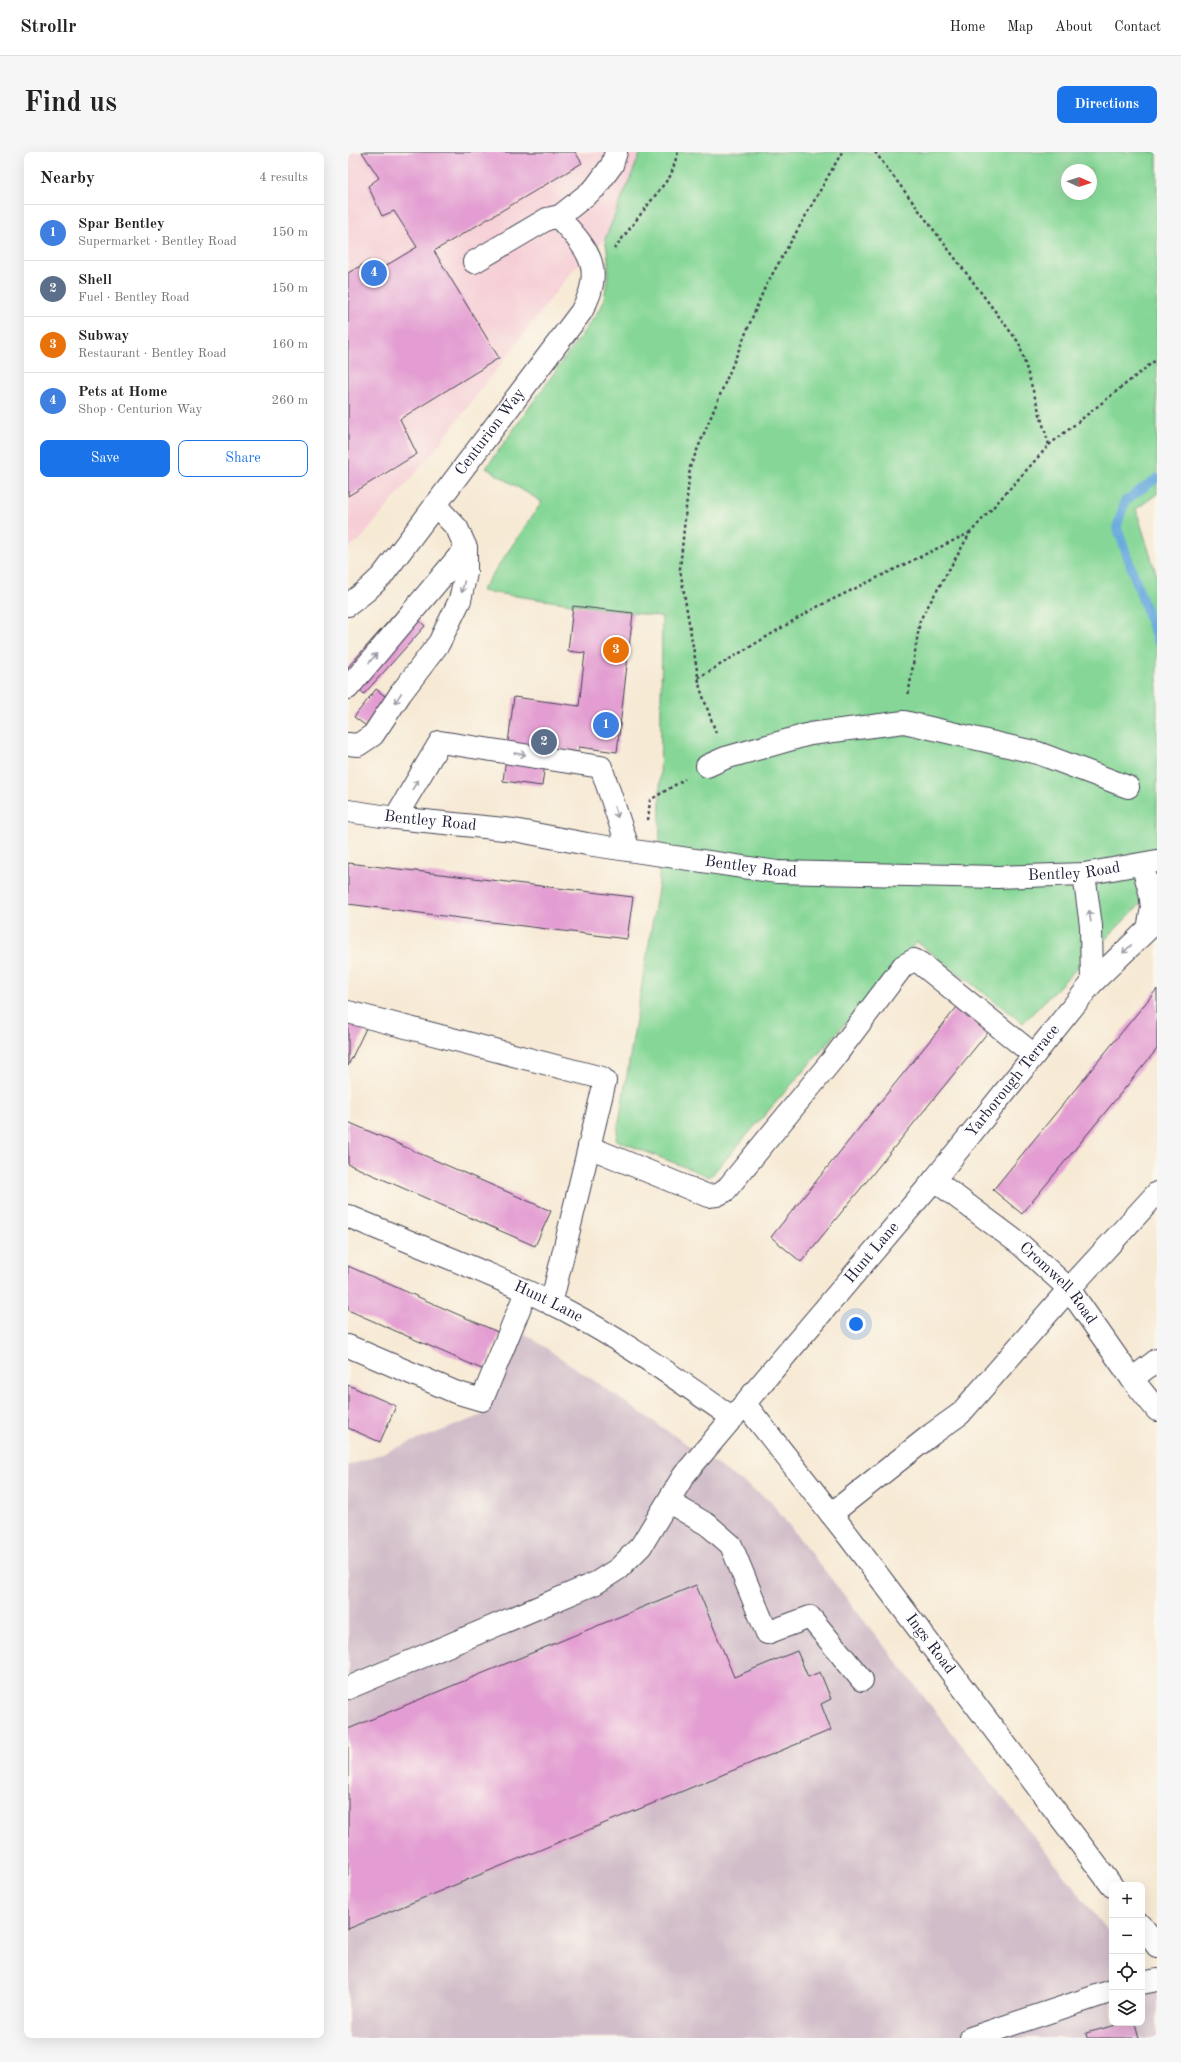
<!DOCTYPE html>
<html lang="en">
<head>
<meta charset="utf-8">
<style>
	body { margin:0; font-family:"Old Standard TT",serif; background:#f6f6f6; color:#222 }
	.controls { position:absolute; right:12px; bottom:12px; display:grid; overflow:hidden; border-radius:8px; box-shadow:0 4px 16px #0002 }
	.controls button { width:36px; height:36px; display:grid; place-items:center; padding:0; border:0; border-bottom:1px solid #e0e0e0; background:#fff; color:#222; font:20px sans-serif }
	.compass { position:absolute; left:713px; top:12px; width:36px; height:36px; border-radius:50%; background:#fff; box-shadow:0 4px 16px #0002; rotate:93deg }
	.you { position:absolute; left:508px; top:1172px; width:14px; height:14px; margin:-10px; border:3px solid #fff; border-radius:50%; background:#1a73e8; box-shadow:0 0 0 6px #1a73e833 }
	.badge { display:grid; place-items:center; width:26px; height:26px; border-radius:50%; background:#1a73e8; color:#fff; font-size:13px; font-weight:700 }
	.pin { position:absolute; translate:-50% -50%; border:2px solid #fff; box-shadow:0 1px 4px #0006 }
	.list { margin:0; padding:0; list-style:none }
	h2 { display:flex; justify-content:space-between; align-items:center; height:52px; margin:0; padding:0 16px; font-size:17px }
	h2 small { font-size:13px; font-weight:400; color:#767676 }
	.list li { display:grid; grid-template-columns:26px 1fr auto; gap:12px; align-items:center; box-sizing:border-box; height:56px; padding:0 16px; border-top:1px solid #e0e0e0 }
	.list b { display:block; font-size:15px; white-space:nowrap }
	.list p { margin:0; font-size:13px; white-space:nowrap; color:#767676 }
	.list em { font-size:13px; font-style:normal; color:#767676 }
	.actions { display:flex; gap:8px; padding:12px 16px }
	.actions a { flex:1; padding:9px 0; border:1px solid #1a73e8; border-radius:8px; text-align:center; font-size:14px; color:#1a73e8 }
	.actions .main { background:#1a73e8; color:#fff }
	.icon { flex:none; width:22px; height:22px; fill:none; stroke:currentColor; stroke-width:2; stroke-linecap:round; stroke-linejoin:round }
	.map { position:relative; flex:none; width:809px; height:1886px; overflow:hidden; border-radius:8px }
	header { display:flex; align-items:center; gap:24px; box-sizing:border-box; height:56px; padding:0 20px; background:#fff; border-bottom:1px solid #e0e0e0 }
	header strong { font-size:19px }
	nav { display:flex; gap:22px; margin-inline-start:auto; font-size:14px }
	.intro { display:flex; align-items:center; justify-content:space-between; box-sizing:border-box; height:96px; padding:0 24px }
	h1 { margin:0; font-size:28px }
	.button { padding:10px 18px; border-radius:8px; background:#1a73e8; color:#fff; font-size:14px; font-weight:700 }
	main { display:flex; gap:24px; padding:0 24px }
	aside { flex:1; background:#fff; border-radius:8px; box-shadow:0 4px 16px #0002 }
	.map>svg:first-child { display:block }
</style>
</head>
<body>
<header>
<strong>Strollr</strong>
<nav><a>Home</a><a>Map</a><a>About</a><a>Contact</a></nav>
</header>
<div class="intro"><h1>Find us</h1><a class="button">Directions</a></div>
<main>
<aside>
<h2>Nearby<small>4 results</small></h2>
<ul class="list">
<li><span class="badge" style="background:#3f7fe0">1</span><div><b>Spar Bentley</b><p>Supermarket · Bentley Road</p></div><em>150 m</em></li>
<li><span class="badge" style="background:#5c6f8a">2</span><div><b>Shell</b><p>Fuel · Bentley Road</p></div><em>150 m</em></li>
<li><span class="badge" style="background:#e8710a">3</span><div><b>Subway</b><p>Restaurant · Bentley Road</p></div><em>160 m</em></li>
<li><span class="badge" style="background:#3f7fe0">4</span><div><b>Pets at Home</b><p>Shop · Centurion Way</p></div><em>260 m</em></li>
</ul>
<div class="actions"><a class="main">Save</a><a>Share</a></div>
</aside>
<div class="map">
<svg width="809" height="1886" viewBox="0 0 809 1886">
	<rect width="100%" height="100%" fill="#fbf7ec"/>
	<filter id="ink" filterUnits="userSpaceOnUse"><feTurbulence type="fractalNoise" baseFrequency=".025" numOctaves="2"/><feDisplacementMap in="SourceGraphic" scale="8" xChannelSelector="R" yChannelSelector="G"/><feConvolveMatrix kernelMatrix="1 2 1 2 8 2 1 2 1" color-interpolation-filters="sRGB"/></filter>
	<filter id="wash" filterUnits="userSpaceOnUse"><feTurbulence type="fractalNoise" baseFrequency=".012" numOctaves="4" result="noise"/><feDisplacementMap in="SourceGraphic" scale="16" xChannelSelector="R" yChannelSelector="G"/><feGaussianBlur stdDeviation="0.9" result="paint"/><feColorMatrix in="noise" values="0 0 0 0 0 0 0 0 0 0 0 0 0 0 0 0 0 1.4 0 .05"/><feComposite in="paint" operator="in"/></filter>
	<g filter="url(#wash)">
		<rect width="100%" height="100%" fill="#f7ead5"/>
		<path fill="#f6cfd6" d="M 0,0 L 293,0 L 257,87 L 223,120 L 89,295 L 12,388 L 0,396 Z"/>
		<path fill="#d1bdc9" d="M 176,1181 L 422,1349 L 764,1784 L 764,1871 L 794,1871 L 794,1823 L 809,1842 L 809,1886 L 0,1886 L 0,1314 L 135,1263 Z"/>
		<path fill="#86d797" stroke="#547c69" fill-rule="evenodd" d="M 293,0 L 809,0 L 809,342 L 788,357 L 809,425 L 809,735 L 675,871 L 569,790 L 362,1025 L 268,988 L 311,731 L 314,465 L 133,439 L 194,350 L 138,316 L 254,154 C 260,129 263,113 257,87 ZM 719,18 L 743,18 L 743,42 L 719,42 Z"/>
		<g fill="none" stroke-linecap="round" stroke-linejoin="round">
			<path stroke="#6aabde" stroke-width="9" d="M 809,326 L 777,349 L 769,375 L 809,489"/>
		</g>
		<g id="blocks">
			<path fill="#e39dd2" d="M 14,0 L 227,0 L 234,11 L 86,99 L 151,206 L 52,267 L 69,302 L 0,344 L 0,121 L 21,109 L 29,119 L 69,95 L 46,59 L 34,64 L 20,34 L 31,26 Z
				M 55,453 L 77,474 L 16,542 L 0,528 L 0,515 Z
				M 225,454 L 285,461 L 269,600 L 231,595 L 231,600 L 199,596 L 194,634 L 155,629 L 166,545 L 231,554 L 237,501 L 220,499 Z
				M 28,537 L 42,548 L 21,576 L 6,565 Z
				M 0,711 L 285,745 L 279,787 L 0,752 Z
				M 809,837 L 809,897 L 674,1062 L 645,1038 Z
				M 609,855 L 640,880 L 453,1110 L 423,1085 Z
				M 0,869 L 19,874 L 0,914 Z
				M 0,970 L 203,1059 L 187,1094 L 0,1012 Z
				M 0,1114 L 152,1181 L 136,1218 L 0,1158 Z
				M 0,1233 L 48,1254 L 32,1290 L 0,1276 Z
				M 348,1433 L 386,1525 L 449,1499 L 460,1525 L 472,1520 L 483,1547 L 473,1552 L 483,1578 L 0,1777 L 0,1577 Z
				M 776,1871 L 787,1871 L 791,1886 L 739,1886 L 738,1881 Z"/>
		</g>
	</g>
	<g filter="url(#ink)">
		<use href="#blocks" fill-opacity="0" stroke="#424052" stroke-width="1"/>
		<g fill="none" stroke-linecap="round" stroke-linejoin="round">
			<g stroke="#424052" stroke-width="24">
				<g id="minor">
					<path d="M 126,110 L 199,67 L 212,64"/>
					<path id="s1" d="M 0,453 L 18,439 L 34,424 L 233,160 C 257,119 242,99 213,68 L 212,64 L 247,36 L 264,13 L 268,0"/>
					<path d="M 0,536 L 118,396"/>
					<path d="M 0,592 L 10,593 L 25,583 L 53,541 L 91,491 L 112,448 L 118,421 L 118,396 L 109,376 L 87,353"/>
					<path d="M 359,614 L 377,606 L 462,582 L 556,570 L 690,601 L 780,635"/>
					<path d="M 47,666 L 92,590 L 253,615 L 281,698"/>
					<path d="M 736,722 L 743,774 L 744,831"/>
					<path d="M 0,860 L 254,926 L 257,929 L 203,1152"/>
					<path d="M 241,995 L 360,1044 L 369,1043 L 377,1039 L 485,907 L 555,814 L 566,808 L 572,811 L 686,903"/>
					<path id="s2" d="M 586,1028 L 673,1093 L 721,1137 L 784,1227 L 809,1258"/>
					<path id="s3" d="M 0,1064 C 72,1095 147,1122 217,1158 C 276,1189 330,1228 385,1266"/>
					<path d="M 0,1194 L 107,1240 L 134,1248 L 178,1140"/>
					<path d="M 784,1227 L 809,1208"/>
					<path id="s4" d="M 397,1252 L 502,1386 L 764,1734"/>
					<path d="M 321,1350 L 360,1373 L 383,1393 L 419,1481 L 462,1465 L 514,1528"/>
					<path d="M 483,1362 L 584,1282 L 612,1262 L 721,1137 L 809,1041"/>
					<path id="s5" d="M 0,1536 L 248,1431 L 270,1417 L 293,1394 L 336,1323 L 586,1028 L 744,831 L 800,777 L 804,756 L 802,740 L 794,712"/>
					<path d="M 794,1774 L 809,1794"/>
					<path d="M 794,1831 L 809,1828"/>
					<path d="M 623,1886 L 764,1839"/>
				</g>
			</g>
			<g stroke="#424052" stroke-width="24">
				<g id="highway">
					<path id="s6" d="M 0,659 L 47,666 L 166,678 L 239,692 L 429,720 L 649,725 L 736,722 L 809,709"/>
				</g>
			</g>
			<path stroke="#424052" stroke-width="2.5" stroke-dasharray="3 3" stroke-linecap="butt" d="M 527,0 L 671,191 L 701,293 L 622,381 L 572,468 L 560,545
				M 266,97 L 323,23 L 330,0
				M 701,293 L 809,207
				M 350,526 L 465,457 L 621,381
				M 368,581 L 352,536 L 332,417 L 342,315 L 417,135 L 494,0
				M 300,668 L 302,648 L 337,627"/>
			<use href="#minor" stroke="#fff" stroke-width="22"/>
			<use href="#highway" stroke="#fff" stroke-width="22"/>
		</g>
		<defs><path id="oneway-shaft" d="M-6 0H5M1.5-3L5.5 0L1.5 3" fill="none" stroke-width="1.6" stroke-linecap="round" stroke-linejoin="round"/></defs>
		<g stroke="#9c9ca7">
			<use href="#oneway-shaft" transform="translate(115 435) rotate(103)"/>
			<use href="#oneway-shaft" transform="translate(25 506) rotate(-50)"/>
			<use href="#oneway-shaft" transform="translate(50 546) rotate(124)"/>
			<use href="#oneway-shaft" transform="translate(172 602) rotate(9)"/>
			<use href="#oneway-shaft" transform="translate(67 633) rotate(-59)"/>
			<use href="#oneway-shaft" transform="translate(268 660) rotate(72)"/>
			<use href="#oneway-shaft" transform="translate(742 764) rotate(-98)"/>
			<use href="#oneway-shaft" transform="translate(779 797) rotate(136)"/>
		</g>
	</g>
	<g text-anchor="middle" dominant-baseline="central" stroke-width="3.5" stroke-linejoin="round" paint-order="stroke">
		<g font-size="16" fill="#22223b" stroke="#fbf7ec">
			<text stroke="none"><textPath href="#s1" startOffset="225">Centurion Way</textPath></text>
			<text stroke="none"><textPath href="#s6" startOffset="83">Bentley Road</textPath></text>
			<text stroke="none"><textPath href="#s6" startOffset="407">Bentley Road</textPath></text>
			<text stroke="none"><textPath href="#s6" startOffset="731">Bentley Road</textPath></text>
			<text stroke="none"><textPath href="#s5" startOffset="924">Yarborough Terrace</textPath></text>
			<text stroke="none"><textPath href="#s5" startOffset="702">Hunt Lane</textPath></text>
			<text stroke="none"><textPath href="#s2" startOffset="162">Cromwell Road</textPath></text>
			<text stroke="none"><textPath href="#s3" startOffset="218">Hunt Lane</textPath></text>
			<text stroke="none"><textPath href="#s4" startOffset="303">Ings Road</textPath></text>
		</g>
	</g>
</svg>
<div class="controls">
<button>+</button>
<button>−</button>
<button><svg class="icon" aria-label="locate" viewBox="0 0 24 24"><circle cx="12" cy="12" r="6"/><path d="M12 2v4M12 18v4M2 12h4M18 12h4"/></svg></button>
<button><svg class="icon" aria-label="layers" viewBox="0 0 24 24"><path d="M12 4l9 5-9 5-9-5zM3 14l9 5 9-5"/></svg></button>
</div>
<svg class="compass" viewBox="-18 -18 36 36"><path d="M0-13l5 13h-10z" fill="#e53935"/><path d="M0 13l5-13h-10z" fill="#767676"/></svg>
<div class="you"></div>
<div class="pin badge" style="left:258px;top:573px;background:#3f7fe0">1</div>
<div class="pin badge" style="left:196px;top:590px;background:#5c6f8a">2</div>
<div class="pin badge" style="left:268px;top:498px;background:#e8710a">3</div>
<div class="pin badge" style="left:26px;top:121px;background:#3f7fe0">4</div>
</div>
</main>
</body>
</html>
